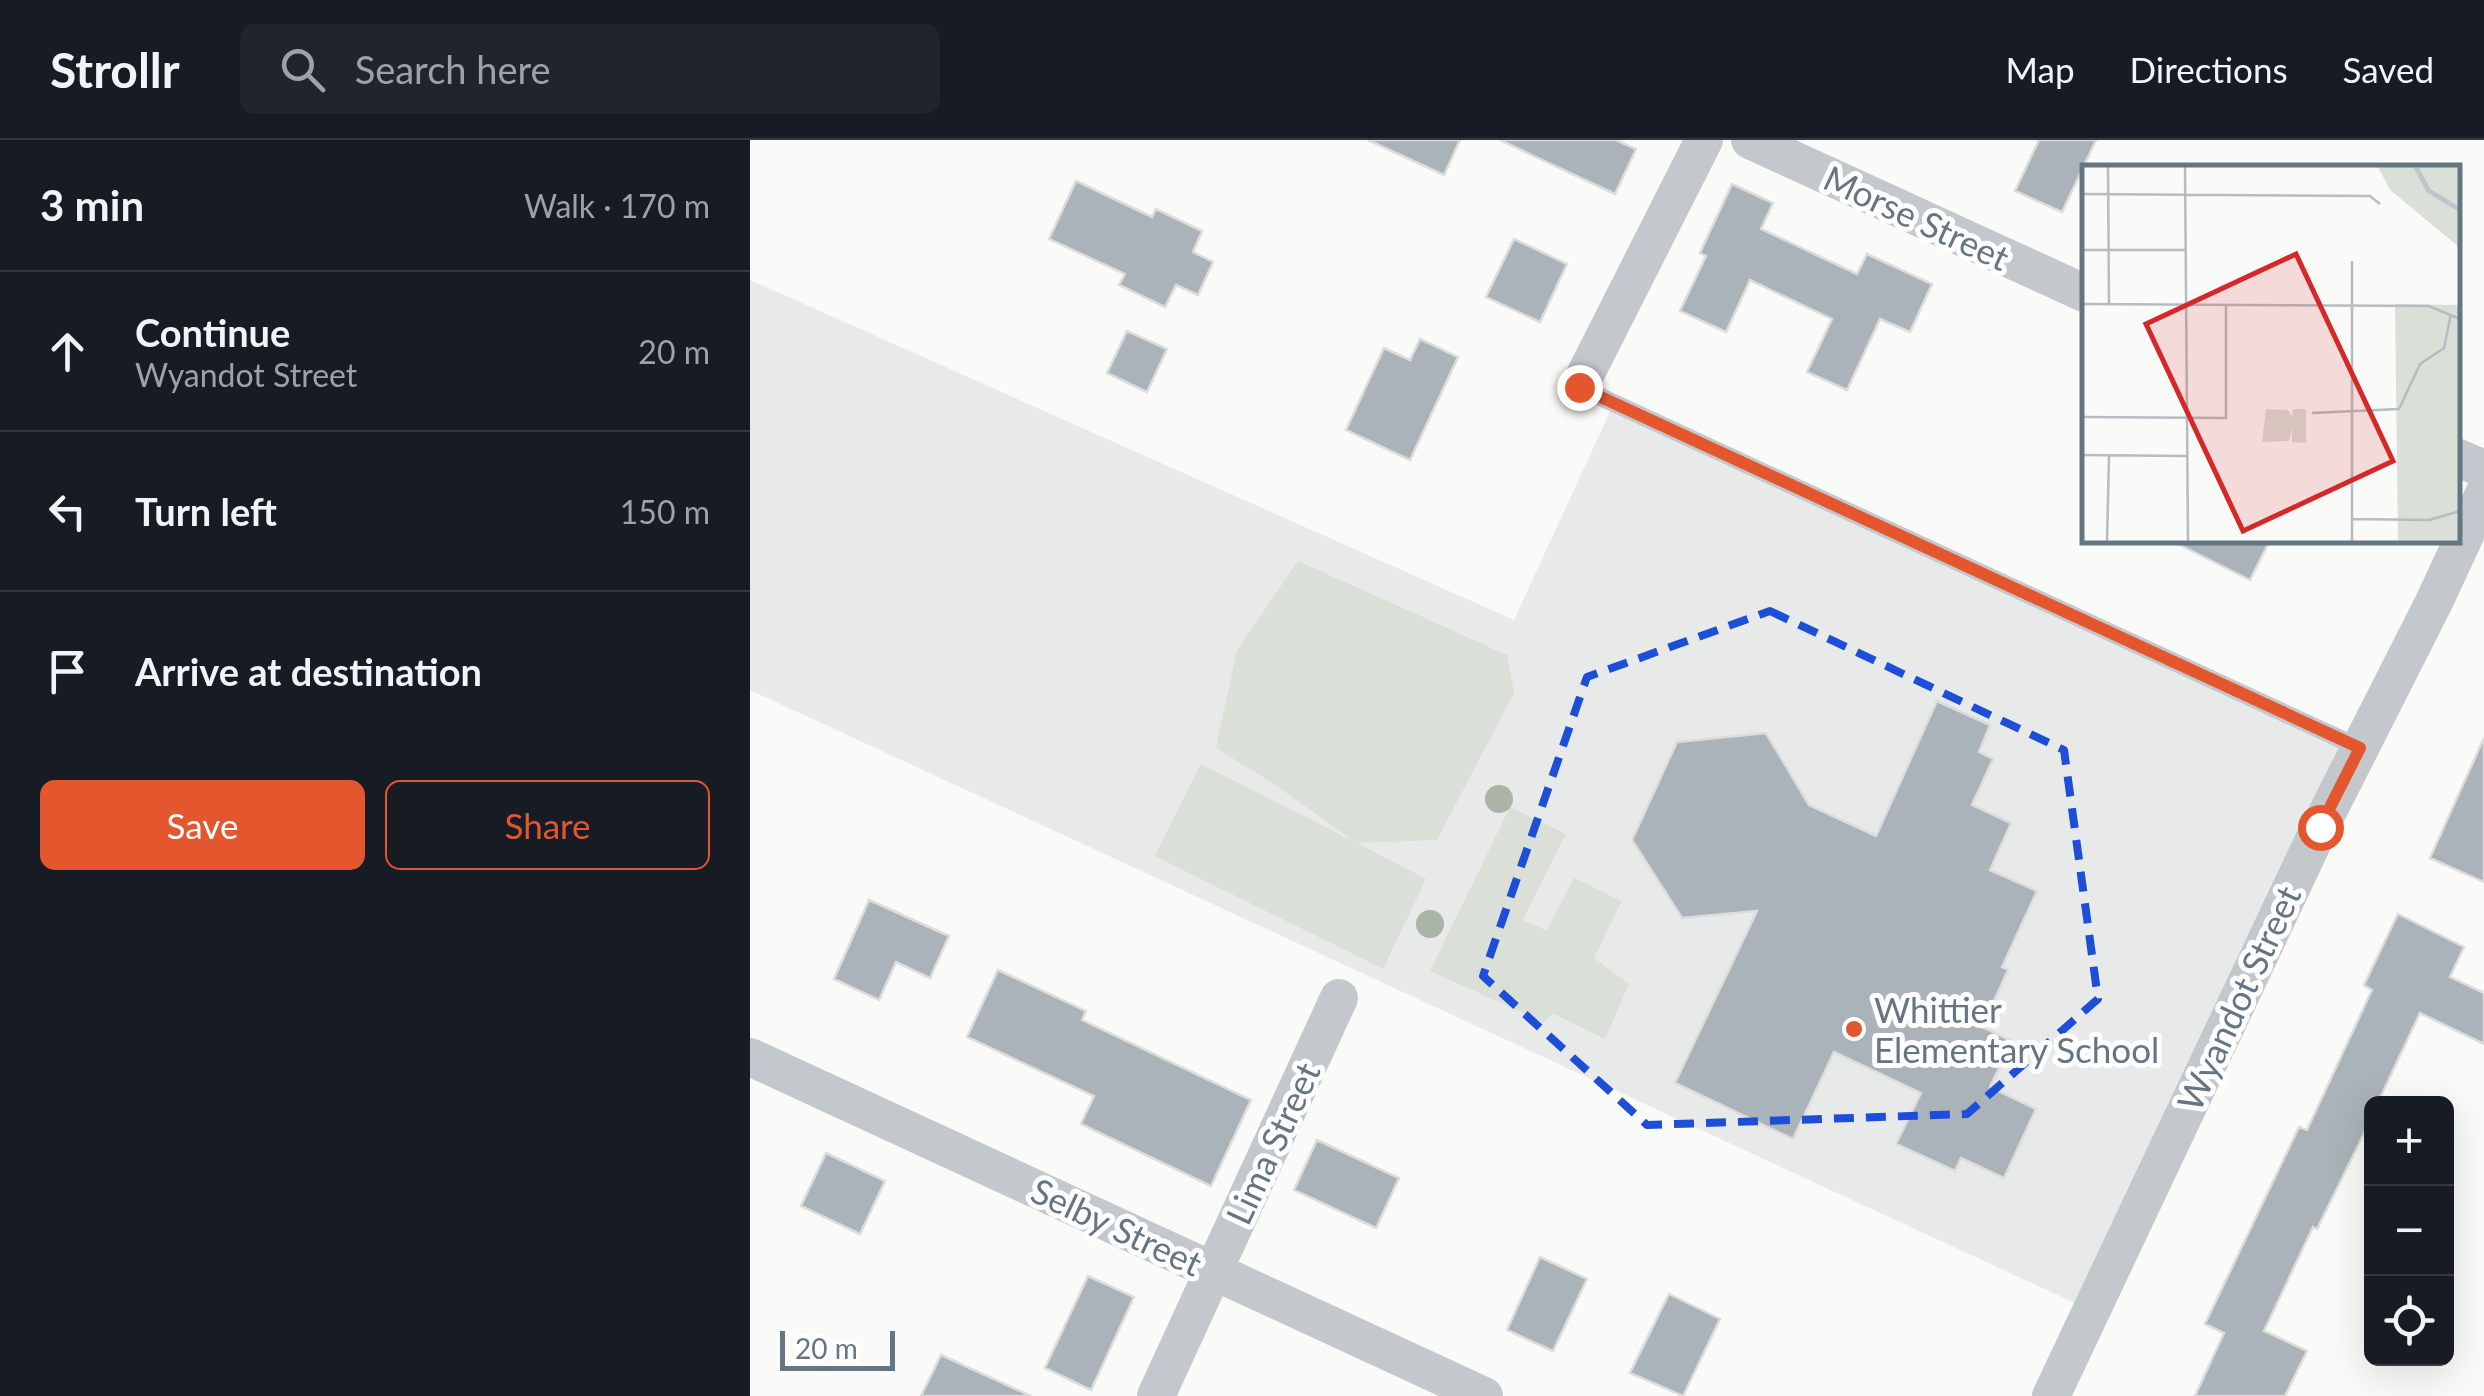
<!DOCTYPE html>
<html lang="en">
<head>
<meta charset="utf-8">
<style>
	body { margin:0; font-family:Lato,sans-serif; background:#20242c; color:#f1f3f6 }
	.controls { position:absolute; right:30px; bottom:30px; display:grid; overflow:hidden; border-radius:15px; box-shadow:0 10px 40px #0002 }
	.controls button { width:90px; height:90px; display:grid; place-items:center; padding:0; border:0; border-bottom:2px solid #363941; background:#171b24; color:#f1f3f6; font:50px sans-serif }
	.scale { position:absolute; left:30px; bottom:25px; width:115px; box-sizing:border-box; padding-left:10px; border:5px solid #657683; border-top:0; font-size:28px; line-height:35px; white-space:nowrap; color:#657683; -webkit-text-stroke:8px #fff; paint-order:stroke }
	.stop { position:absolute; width:30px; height:30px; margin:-22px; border:8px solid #e4572e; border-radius:50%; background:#fff }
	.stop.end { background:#e4572e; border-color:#fff; box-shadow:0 2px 10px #0008 }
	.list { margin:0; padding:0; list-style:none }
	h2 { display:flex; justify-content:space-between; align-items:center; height:130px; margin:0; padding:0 40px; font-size:42px }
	h2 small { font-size:32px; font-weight:400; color:#9ea1a6 }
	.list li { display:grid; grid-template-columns:65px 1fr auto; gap:30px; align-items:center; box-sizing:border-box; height:160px; padding:0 40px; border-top:2px solid #363941 }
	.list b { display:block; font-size:38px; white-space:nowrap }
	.list p { margin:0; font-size:32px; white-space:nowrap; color:#9ea1a6 }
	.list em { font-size:32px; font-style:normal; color:#9ea1a6 }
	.actions { display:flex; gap:20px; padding:30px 40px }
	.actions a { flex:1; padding:22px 0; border:2px solid #e4572e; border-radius:15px; text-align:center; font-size:35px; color:#e4572e }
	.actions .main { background:#e4572e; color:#fff }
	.icon { flex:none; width:55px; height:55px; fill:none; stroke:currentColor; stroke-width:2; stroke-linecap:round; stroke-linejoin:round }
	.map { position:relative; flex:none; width:1734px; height:1256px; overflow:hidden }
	header { display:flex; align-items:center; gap:60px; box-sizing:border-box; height:140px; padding:0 50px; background:#171b24; border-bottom:2px solid #363941 }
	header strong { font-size:48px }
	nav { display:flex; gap:55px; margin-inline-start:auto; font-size:35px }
	.search { width:700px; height:90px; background:#20242c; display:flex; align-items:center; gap:25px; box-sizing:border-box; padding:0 35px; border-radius:15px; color:#9ea1a6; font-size:38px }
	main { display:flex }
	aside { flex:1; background:#171b24 }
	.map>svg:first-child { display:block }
</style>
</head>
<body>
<header>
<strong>Strollr</strong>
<div class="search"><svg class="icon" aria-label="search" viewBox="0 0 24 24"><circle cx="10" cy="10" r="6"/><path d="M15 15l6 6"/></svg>Search here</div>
<nav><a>Map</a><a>Directions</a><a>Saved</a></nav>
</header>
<main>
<aside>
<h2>3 min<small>Walk · 170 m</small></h2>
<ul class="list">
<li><svg class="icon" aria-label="ahead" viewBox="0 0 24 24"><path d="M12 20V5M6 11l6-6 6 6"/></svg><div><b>Continue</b><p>Wyandot Street</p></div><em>20 m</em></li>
<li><svg class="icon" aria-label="left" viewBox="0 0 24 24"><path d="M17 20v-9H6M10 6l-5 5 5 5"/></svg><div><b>Turn left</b></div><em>150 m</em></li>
<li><svg class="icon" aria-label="arrive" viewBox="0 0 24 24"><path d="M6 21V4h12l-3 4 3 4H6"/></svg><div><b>Arrive at destination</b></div></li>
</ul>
<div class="actions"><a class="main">Save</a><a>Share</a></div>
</aside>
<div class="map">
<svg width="1734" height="1256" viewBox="0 0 1734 1256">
	<rect width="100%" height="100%" fill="#fafaf8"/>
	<path fill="#e8e9e9" d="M 0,140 L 764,480 L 864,263 L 1610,608 L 1340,1170 L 0,550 Z"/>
	<path fill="#dadfd7" d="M 548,421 L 757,515 L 764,553 L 687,700 L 607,703 L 676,739 L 633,829 L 405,716 L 451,624 L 605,702 L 524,644 L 466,608 L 487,510 Z
		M 760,667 L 816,694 L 773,780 L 797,791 L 824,738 L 872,761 L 844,818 L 879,844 L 855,899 L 804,874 L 793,882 L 680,831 Z"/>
	<path fill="#aab3b9" stroke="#dcdcda" stroke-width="2.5" d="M 618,0 L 710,0 L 694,35 Z
		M 750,0 L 866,0 L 886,9 L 865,54 Z
		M 1289,0 L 1346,0 L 1312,72 L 1265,51 Z
		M 326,41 L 402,77 L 406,69 L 452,91 L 443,112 L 463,122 L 448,155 L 426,145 L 415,167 L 369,145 L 375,134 L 299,99 Z
		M 982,44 L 1023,63 L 1011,89 L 1107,134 L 1117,114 L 1182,144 L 1160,192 L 1130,179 L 1097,250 L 1057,232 L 1082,179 L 1000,140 L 976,192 L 930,171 L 956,116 L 950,113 Z
		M 764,99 L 817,124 L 790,182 L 736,157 Z
		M 377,191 L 417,209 L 397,252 L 357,233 Z
		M 670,199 L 708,217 L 660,320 L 596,290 L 634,208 L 660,220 Z
		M 1420,400 L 1520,400 L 1500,440 Z
		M 1187,561 L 1240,585 L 1229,612 L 1243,619 L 1222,665 L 1261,683 L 1240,730 L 1287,751 L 1252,827 L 1258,830 L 1232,887 L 1262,901 L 1240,947 L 1286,969 L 1254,1038 L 1211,1018 L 1205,1031 L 1146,1004 L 1171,953 L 1084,912 L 1043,999 L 925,943 L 1007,771 L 932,778 L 882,700 L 927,602 L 1016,593 L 1059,665 L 1126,696 Z
		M 1734,598 L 1734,742 L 1680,718 Z
		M 119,760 L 199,796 L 180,838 L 146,822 L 129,860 L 84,839 Z
		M 1648,774 L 1714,807 L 1700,837 L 1734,853 L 1734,904 L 1670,873 L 1627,964 L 1622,964 L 1622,976 L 1614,993 L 1567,1089 L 1563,1087 L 1514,1191 L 1557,1211 L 1535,1256 L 1445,1256 L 1474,1193 L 1455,1184 L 1549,987 L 1557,990 L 1622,850 L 1614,845 Z
		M 248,830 L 336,871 L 332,880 L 501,960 L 461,1046 L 331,984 L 344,956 L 217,897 Z
		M 567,1000 L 649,1038 L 626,1088 L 544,1050 Z
		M 76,1013 L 135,1041 L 110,1094 L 51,1066 Z
		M 790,1117 L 837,1139 L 803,1211 L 757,1190 Z
		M 338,1136 L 384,1157 L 341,1250 L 295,1228 Z
		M 919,1154 L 970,1179 L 933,1256 L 880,1233 Z
		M 191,1215 L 281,1256 L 171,1256 Z"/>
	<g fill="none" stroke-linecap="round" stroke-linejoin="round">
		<path stroke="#c3c8cc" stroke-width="18" d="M 829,247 L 1610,608"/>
		<path stroke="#c3c8cc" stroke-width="38" d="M 1000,0 L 1334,153
			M 829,247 L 954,0
			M 1706,317 L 1734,329
			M 0,917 L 734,1256
			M 406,1256 L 589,858
			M 1301,1256 L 1570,687 L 1684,462 L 1734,354"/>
	</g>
	<g fill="#aab4a7">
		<circle cx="749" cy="659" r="14"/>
		<circle cx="680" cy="784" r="14"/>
	</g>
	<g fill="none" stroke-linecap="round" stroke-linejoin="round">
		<path stroke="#e4572e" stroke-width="12" d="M 829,247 L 1610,608 L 1570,687"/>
	</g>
	<path fill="none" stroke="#1d4ed8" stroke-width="8" stroke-dasharray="20 12" stroke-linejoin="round" d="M 1020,471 L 1314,610 L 1348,859 L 1217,974 L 897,985 L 733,836 L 837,537 Z"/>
	<circle fill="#e4572e" stroke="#fff" stroke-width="4" cx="1104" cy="889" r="10"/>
	<g text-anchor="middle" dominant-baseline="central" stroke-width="10" stroke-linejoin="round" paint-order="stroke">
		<g font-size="35" fill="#657683" stroke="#fff">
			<text transform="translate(1167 77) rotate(25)">Morse Street</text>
			<text transform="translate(1488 858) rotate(-65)">Wyandot Street</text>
			<text transform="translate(522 1003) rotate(-65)">Lima Street</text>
			<text transform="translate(367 1086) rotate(25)">Selby Street</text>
		</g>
		<g font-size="35" fill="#657683" stroke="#fff" text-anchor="start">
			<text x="1124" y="869">Whittier<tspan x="1124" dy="40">Elementary School</tspan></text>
		</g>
	</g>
	<g transform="translate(1332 25)">
		<rect width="378" height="378" fill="#fafaf8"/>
		<path d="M 295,0 L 377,0 L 377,82 L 308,25 ZM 313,139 L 377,140 L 377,377 L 316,377 ZM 184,244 L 206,245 L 210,252 L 211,244 L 224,244 L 224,278 L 210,277 L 210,263 L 207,276 L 180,277 Z" fill="#dadfd7"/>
		<path fill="none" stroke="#bbc7cb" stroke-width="5" d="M 333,0 L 346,25 L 378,45"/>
		<path fill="none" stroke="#b5bdc2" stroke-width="2.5" d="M 26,0 L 27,139M 103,0 L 106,377M 0,29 L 288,31 L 298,39M 0,85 L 103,85M 270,96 L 270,377M 0,139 L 347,141 L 378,154M 230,248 L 317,244 L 338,199 L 362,183 L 369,149M 0,252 L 144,253 L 144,140M 0,290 L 105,291M 270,354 L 347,355 L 378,346M 25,377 L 27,291"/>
		<path fill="#d62828" fill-opacity="0.15" stroke="#d62828" stroke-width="5" d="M 214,89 L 311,296 L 161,366 L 64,159 Z"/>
		<rect width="378" height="378" fill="none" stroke="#657683" stroke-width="5"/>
	</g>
</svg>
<div class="controls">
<button>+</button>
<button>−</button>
<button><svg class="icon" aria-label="locate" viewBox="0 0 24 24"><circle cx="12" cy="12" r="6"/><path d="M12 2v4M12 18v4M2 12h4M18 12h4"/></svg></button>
</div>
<div class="scale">20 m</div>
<div class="stop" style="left:1570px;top:687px"></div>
<div class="stop end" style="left:829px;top:247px"></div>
</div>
</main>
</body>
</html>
